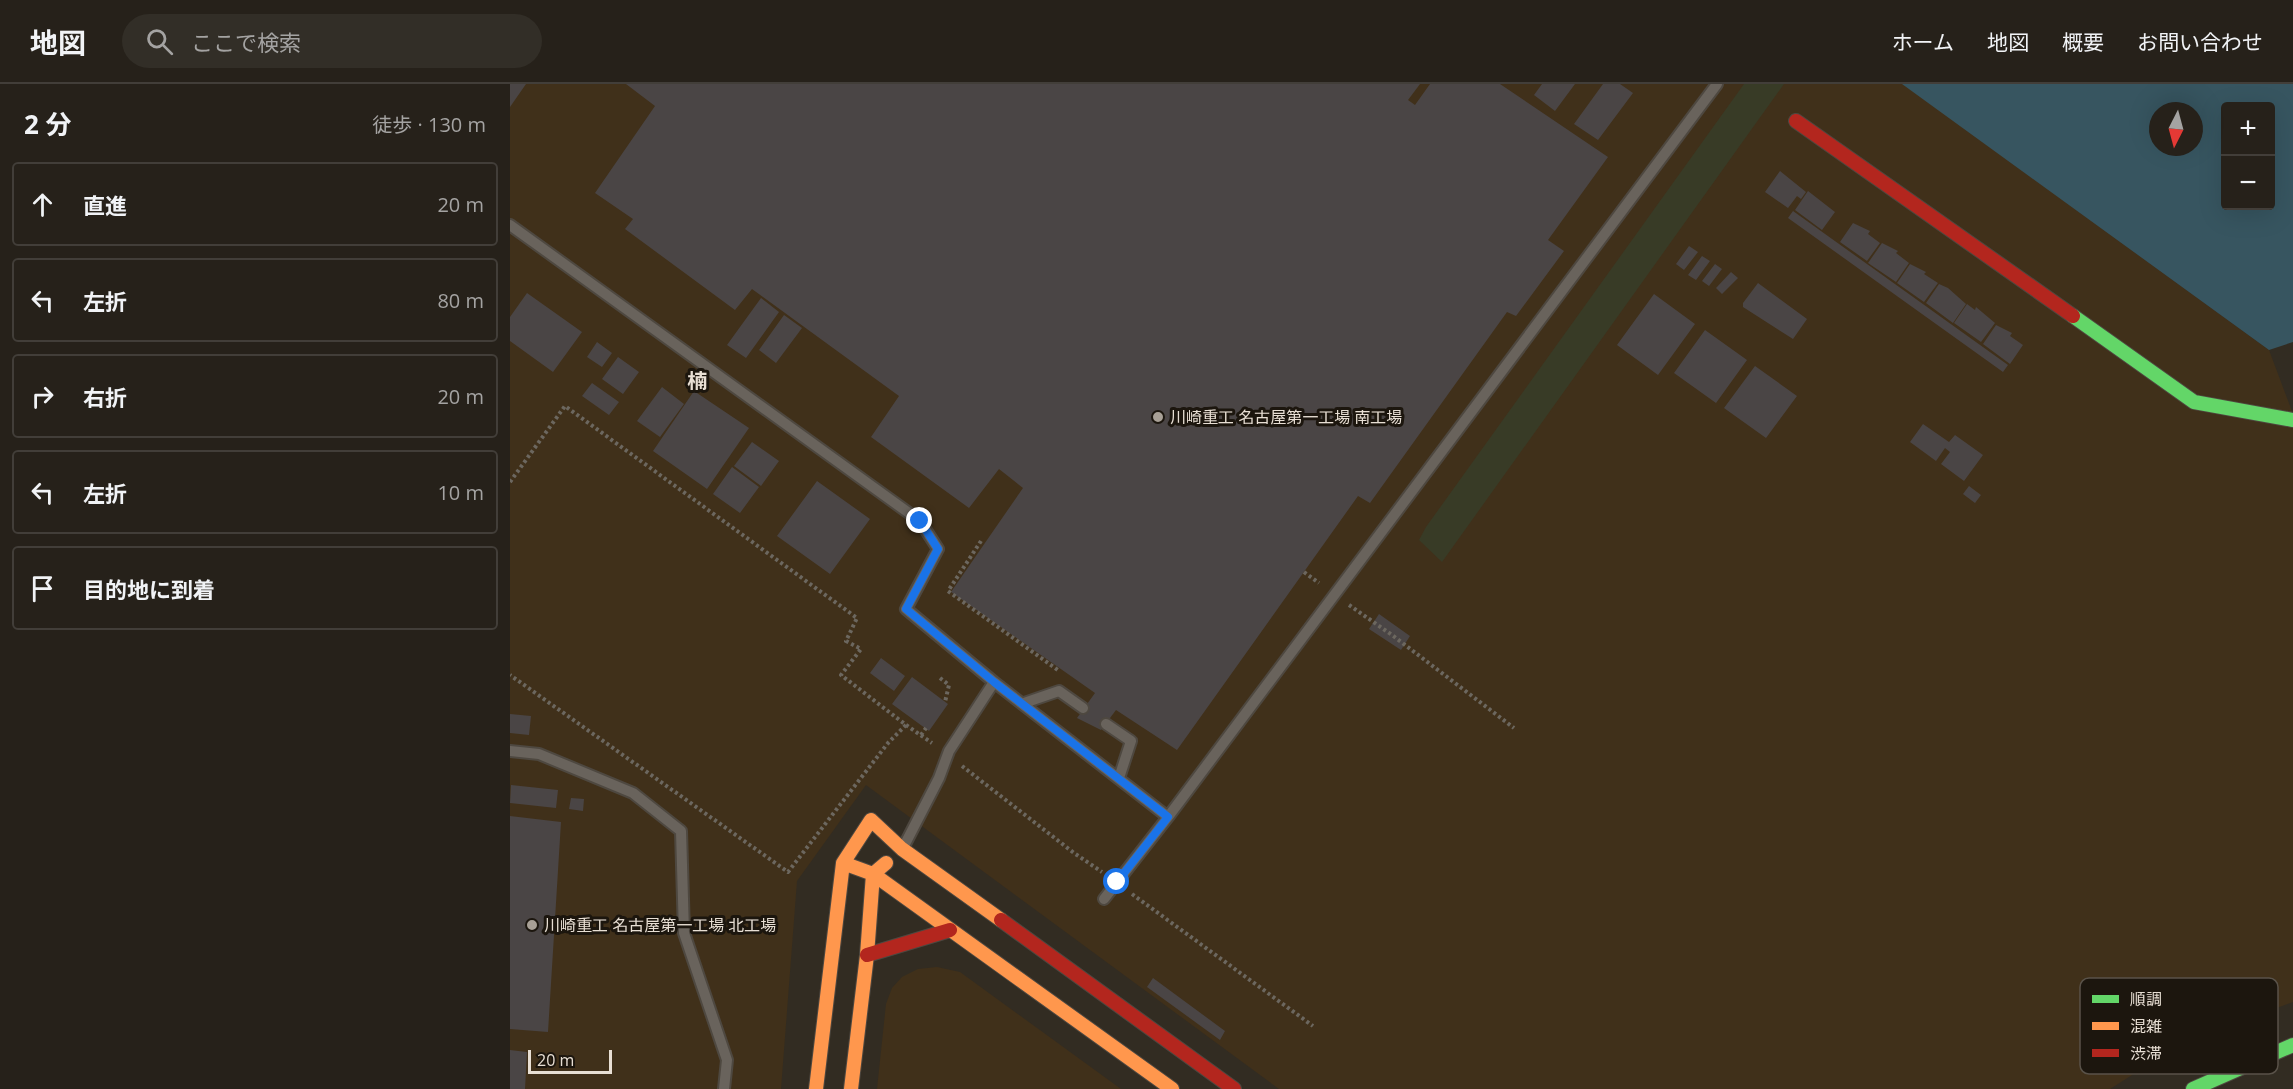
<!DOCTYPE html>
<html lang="ja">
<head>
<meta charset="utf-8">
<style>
	body { margin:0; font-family:"Open Sans","Noto Sans JP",sans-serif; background:#322e27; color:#f1f3f6 }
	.controls { position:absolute; right:18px; top:18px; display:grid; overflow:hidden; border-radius:6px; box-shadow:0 6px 24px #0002 }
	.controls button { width:54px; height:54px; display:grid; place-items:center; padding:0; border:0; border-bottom:2px solid #423e39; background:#26211a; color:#f1f3f6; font:30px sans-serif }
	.compass { position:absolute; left:1639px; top:18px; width:54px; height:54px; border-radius:50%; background:#26211a; box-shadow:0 6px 24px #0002; rotate:186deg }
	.scale { position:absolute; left:18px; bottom:15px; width:84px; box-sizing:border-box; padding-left:6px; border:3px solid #e8dfd4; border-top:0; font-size:16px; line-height:21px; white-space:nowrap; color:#e8dfd4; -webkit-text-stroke:4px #1c160e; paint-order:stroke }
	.stop { position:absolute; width:18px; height:18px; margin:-14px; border:4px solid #1a73e8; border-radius:50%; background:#fff }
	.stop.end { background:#1a73e8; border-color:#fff; box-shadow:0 2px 6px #0008 }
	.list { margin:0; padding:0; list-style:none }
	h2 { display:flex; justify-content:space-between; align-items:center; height:78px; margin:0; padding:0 24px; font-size:26px }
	h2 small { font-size:20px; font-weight:400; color:#a4a3a2 }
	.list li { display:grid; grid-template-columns:39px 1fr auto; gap:18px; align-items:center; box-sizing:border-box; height:84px; margin:0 12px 12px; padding:0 12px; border:2px solid #423e39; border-radius:6px }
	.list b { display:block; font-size:22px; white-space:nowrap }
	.list em { font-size:20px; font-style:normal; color:#a4a3a2 }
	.icon { flex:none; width:33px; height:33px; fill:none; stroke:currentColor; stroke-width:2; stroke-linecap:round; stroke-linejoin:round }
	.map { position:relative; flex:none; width:1783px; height:1005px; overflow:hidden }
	header { display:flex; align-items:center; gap:36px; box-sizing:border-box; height:84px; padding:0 30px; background:#26211a; border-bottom:2px solid #423e39 }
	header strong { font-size:28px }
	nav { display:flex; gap:33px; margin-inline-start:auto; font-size:21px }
	.search { width:420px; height:54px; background:#322e27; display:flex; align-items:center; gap:15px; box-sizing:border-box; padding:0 21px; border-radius:33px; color:#a4a3a2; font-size:22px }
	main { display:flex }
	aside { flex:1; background:#26211a }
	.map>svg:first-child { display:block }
</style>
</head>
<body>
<header>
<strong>地図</strong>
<div class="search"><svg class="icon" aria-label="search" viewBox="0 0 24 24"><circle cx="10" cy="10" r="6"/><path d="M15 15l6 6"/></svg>ここで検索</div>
<nav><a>ホーム</a><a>地図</a><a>概要</a><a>お問い合わせ</a></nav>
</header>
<main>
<aside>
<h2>2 分<small>徒歩 · 130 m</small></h2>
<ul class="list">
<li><svg class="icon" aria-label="ahead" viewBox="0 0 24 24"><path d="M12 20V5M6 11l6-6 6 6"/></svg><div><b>直進</b></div><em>20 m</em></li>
<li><svg class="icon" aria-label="left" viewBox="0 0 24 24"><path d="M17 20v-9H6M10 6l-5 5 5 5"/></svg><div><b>左折</b></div><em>80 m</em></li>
<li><svg class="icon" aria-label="right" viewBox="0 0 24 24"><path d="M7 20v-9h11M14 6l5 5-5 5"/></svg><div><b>右折</b></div><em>20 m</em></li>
<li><svg class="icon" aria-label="left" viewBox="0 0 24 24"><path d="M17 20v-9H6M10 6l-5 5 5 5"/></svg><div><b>左折</b></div><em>10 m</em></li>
<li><svg class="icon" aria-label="arrive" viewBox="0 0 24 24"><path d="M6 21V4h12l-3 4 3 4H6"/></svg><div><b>目的地に到着</b></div></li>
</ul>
</aside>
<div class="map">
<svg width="1783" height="1005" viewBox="0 0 1783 1005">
	<rect width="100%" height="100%" fill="#322c22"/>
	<path fill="#40301a" d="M 0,0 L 1393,0 L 1759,266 L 1783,330 L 1783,918 L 1748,931 L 1641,979 L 1600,1005 L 769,1005 L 356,701 L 287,797 L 271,1005 L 0,1005 Z
		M 427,883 L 450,888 L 611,1005 L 367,1005 L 376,920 L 382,904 L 392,893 L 408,885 Z"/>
	<path fill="#383b26" d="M 1234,0 L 1274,0 L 932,478 L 909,456 L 916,443 Z"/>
	<path fill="#375560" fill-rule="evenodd" d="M 1392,0 L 1783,0 L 1783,258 L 1759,266 ZM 1716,22 L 1760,22 L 1760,122 L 1716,122 ZM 1648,27 L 1684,27 L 1684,63 L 1648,63 Z"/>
	<path fill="#4a4545" d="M 0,0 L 16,0 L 0,23 Z
		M 116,0 L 910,0 L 898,16 L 905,21 L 920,0 L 990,0 L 1098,73 L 1038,156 L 1054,167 L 1006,232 L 997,228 L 860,419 L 848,412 L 667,666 L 606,626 L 591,646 L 567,634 L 585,609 L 441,508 L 513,404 L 489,385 L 459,424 L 361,353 L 389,312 L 242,205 L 225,226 L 115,145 L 123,135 L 85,109 L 145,22 Z
		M 1032,0 L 1065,0 L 1045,27 L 1024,11 Z
		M 1093,0 L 1110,0 L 1123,9 L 1088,56 L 1064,40 Z
		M 1270,87 L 1296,108 L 1291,115 L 1287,112 L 1278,124 L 1255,108 Z
		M 1298,107 L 1325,128 L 1312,146 L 1285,126 Z
		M 1283,127 L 1498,281 L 1493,288 L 1278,134 Z
		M 1343,139 L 1360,147 L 1358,150 L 1370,159 L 1357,177 L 1330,158 Z
		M 1372,159 L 1388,167 L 1386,169 L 1399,179 L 1386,198 L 1358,179 Z
		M 1179,162 L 1188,168 L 1174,186 L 1166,180 Z
		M 1192,172 L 1200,177 L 1186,196 L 1178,191 Z
		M 1205,180 L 1212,185 L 1199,202 L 1192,197 Z
		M 1400,180 L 1416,188 L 1414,190 L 1428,199 L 1414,218 L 1387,199 Z
		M 1221,188 L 1228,194 L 1212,210 L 1206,204 Z
		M 1248,199 L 1297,235 L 1283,255 L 1233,223 L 1233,219 Z
		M 1429,200 L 1438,204 L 1456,220 L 1443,239 L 1416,219 Z
		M 17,209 L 72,248 L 43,288 L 0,257 L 0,233 Z
		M 1144,210 L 1185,240 L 1148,291 L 1107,261 Z
		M 251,214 L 269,228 L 236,274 L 217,261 Z
		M 1457,220 L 1465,226 L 1466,223 L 1485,239 L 1471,258 L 1444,239 Z
		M 274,231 L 292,244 L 266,279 L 249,266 Z
		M 1486,241 L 1502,249 L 1500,252 L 1513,261 L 1500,280 L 1473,260 Z
		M 1195,246 L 1237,276 L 1206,319 L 1164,289 Z
		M 87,258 L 102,269 L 92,283 L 77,273 Z
		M 108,273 L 129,288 L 113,310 L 92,295 Z
		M 1245,282 L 1287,312 L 1256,354 L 1214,324 Z
		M 82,299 L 109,318 L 99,331 L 72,312 Z
		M 152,303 L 174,320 L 150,353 L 127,337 Z
		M 184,307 L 239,344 L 197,405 L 143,367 Z
		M 1413,340 L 1439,358 L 1445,351 L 1473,371 L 1454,397 L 1431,380 L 1440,368 L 1435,364 L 1426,377 L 1400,358 Z
		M 242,358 L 269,377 L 251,402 L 224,382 Z
		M 222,383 L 249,403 L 230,429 L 203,410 Z
		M 307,397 L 360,435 L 320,490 L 267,452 Z
		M 1459,402 L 1471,411 L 1465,419 L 1453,410 Z
		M 869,530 L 900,552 L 891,566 L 859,545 Z
		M 371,574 L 395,592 L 384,607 L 360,589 Z
		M 402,593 L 438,620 L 419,647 L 382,620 Z
		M 0,630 L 21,632 L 19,651 L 0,649 Z
		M 1,701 L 48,706 L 46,724 L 0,719 Z
		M 61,714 L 74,715 L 73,727 L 59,725 Z
		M 0,732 L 51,738 L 38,948 L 0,945 Z
		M 643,894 L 715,947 L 710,956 L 637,903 Z
		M 0,966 L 17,968 L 15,1005 L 0,1005 Z"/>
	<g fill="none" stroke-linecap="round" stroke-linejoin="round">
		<g stroke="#4e4840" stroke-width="14">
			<path id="lane" d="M 0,141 L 410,437 L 428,465 L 396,525 L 484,598
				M 514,619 L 549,607 L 573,624
				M 596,640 L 621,657 L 609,694
				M 0,667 L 29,670 L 123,709 L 171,747 L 174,849 L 217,976 L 214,1005
				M 394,762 L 429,694 L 439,667 L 484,598 L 658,733 L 1207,0
				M 594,815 L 658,733"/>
		</g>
		<g stroke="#4e4840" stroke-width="16">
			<path id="fast" d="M 1563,232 L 1684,318 L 1783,336
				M 1683,1005 L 1783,961"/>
		</g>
		<g stroke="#4e4840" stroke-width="16">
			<path id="slow" d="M 333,779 L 363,790 L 662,1005
				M 306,1005 L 333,779 L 361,736 L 392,765 L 491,836
				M 341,1005 L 357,871 L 363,790 L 376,779"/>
		</g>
		<g stroke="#4e4840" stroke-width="16">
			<path id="jam" d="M 1286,37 L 1563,232
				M 491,836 L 724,1005
				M 357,871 L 440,846"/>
		</g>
		<path stroke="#6c675f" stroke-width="4" stroke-dasharray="3 3" stroke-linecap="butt" d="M 0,398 L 55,322 L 347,534 L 336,557 L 351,565 L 331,591 L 396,641 L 378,659 L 278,788 L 0,591
			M 471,457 L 438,507 L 549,587
			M 794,488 L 809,499
			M 839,521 L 882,551 L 1004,644
			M 430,594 L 439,601 L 435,618
			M 396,641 L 422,659
			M 411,651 L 416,644
			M 452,682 L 564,769 L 592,788
			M 622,810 L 803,942"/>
		<use href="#lane" stroke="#69635c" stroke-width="10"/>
		<use href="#fast" stroke="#63d668" stroke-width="14"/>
		<use href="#slow" stroke="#ff974d" stroke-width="14"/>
		<use href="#jam" stroke="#b3261e" stroke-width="14"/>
	</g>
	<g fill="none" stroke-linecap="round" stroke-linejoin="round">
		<path stroke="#1a73e8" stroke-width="8" d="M 410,437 L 428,465 L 396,525 L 484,598 L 658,733 L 607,798"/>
	</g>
	<g fill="#a8a096" stroke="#1c160e" stroke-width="2">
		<circle cx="648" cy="333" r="6"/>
		<circle cx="22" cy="841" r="6"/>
	</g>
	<g text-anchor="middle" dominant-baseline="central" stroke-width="6" stroke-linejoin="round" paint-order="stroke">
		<g font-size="16" fill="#e8dfd4" stroke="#1c160e" text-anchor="start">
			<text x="660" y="333">川崎重工 名古屋第一工場 南工場</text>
			<text x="34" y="841">川崎重工 名古屋第一工場 北工場</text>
		</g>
		<g font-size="20" font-weight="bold" fill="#e8dfd4" stroke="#1c160e">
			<text x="187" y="296">楠</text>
		</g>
	</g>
	<rect x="1570" y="894" width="198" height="96" rx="9" fill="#1c160e" stroke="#595249" stroke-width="1.5"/>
	<rect x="1582" y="911" width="27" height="8" fill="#63d668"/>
	<rect x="1582" y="938" width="27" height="8" fill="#ff974d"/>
	<rect x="1582" y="965" width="27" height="8" fill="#b3261e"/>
	<g font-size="16" fill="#e8dfd4">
		<text x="1620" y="921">順調</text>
		<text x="1620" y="948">混雑</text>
		<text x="1620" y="975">渋滞</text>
	</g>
</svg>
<div class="controls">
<button>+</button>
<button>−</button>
</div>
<svg class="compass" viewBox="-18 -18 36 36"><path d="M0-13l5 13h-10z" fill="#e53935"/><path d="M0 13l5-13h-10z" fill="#a4a3a2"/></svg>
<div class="scale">20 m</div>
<div class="stop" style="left:607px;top:798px"></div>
<div class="stop end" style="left:410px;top:437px"></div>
</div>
</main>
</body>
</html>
